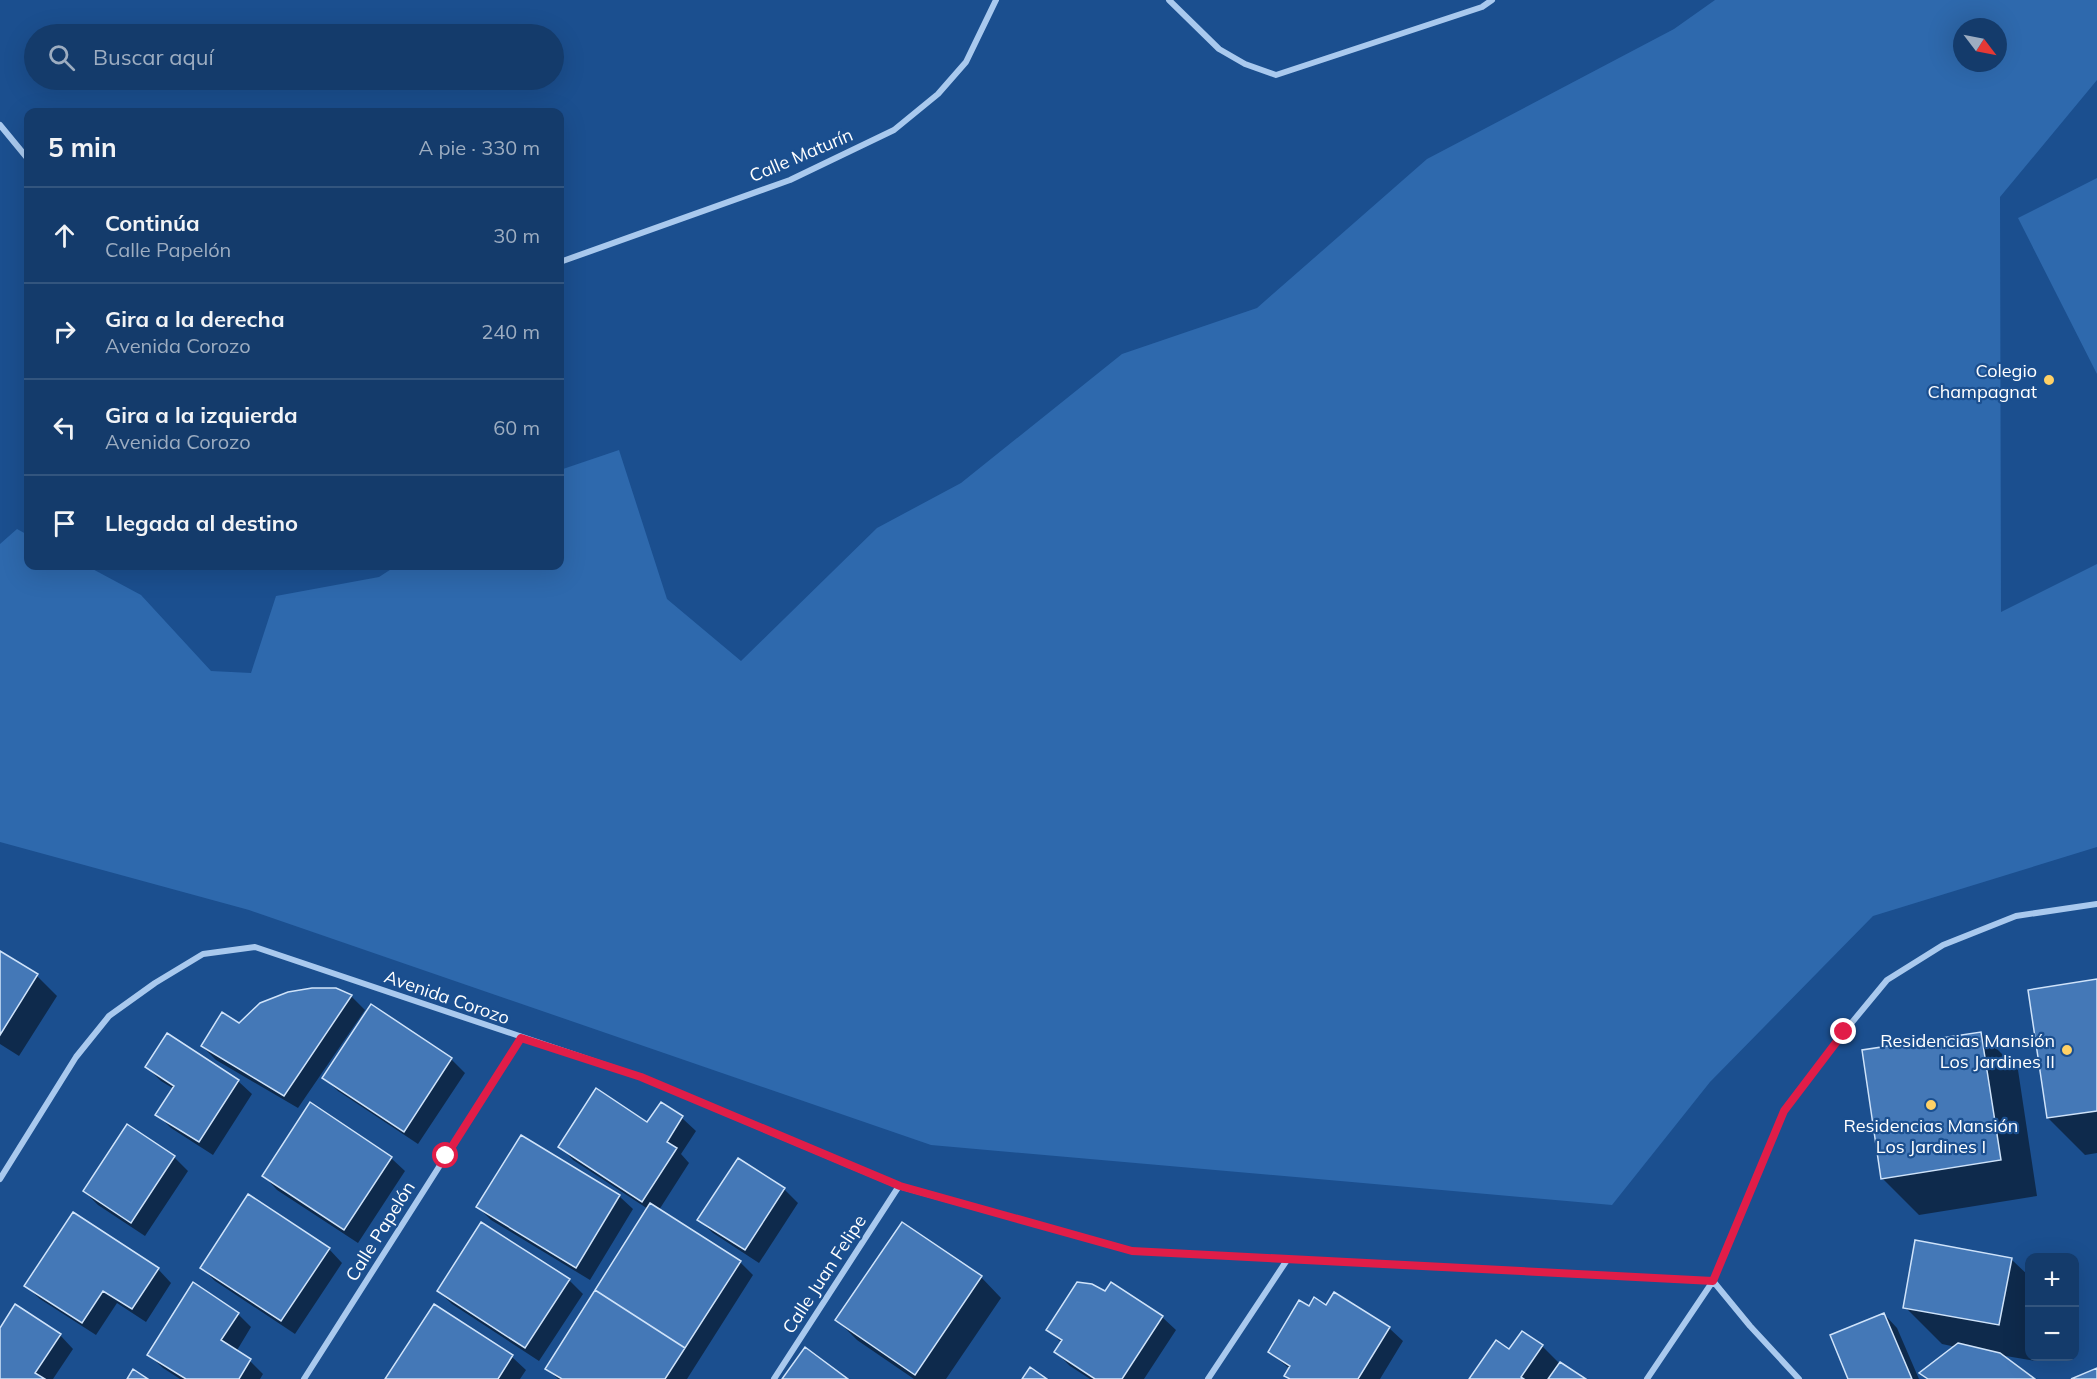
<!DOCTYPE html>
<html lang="es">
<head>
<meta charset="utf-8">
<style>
	body { margin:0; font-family:Mulish,sans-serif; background:#1d4271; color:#f1f3f6 }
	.controls { position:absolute; right:18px; bottom:18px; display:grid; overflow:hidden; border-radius:12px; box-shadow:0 6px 24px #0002 }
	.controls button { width:54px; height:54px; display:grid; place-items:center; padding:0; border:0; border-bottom:2px solid #33557e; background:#143b6b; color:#f1f3f6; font:30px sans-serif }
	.compass { position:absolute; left:1953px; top:18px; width:54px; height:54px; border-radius:50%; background:#143b6b; box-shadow:0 6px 24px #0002; rotate:122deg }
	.stop { position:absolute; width:18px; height:18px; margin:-14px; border:4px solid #e11d48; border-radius:50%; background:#fff }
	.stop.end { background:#e11d48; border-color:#fff; box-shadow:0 2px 6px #0008 }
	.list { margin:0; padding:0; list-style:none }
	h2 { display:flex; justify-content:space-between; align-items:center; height:78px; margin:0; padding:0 24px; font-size:26px }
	h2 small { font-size:20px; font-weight:400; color:#9dadc1 }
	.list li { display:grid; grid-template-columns:39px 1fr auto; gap:18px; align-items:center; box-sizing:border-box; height:96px; padding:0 24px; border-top:2px solid #33557e }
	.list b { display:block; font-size:22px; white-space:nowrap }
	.list p { margin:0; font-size:20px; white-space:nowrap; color:#9dadc1 }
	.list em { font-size:20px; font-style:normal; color:#9dadc1 }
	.icon { flex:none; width:33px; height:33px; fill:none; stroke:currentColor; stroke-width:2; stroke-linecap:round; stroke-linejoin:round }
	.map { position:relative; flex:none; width:2097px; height:1379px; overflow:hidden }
	.search { position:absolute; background:#143b6b; box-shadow:0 6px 24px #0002; left:24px; top:24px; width:540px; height:66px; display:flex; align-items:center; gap:15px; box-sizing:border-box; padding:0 21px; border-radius:33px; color:#9dadc1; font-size:22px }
	.panel { position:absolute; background:#143b6b; box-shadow:0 6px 24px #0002; left:24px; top:108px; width:540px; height:462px; border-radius:12px }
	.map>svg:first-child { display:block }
</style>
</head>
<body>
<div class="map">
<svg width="2097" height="1379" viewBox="0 0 2097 1379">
	<rect width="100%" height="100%" fill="#1b4f8f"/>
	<path fill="#2e69ad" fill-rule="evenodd" d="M 1715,0 L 2097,0 L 2097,80 L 2000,197 L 2001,612 L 2097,564 L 2097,847 L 1873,916 L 1710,1082 L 1612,1205 L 931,1145 L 249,910 L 0,842 L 0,544 L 17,529 L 28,535 L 28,566 L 87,566 L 141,595 L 211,671 L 251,673 L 276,596 L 379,577 L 396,566 L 560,566 L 560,470 L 619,450 L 667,599 L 741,661 L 877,528 L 961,483 L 1122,354 L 1257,308 L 1427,159 L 1674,29 ZM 1962,27 L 1998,27 L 1998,63 L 1962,63 Z
		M 2097,178 L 2097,374 L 2018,218 Z"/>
	<path fill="#0007" d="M 0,952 L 37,976 L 57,996 L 19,1056 L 0,1044 Z
		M 2097,981 L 2097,1153 L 2085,1155 L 2048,1118 Z
		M 335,990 L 351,996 L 365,1010 L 298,1108 L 216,1060 L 202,1046 L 239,1024 Z
		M 371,1006 L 451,1059 L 465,1073 L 418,1144 L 338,1091 L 324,1078 Z
		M 1981,1033 L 2018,1070 L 2037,1196 L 1919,1215 L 1882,1178 Z
		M 147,1067 L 238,1081 L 252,1094 L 213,1155 L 171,1128 L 157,1114 L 174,1089 L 161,1081 Z
		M 661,1104 L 682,1118 L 696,1131 L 681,1154 L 689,1163 L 659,1210 L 740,1262 L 753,1275 L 687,1379 L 558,1379 L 547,1369 L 648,1209 L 573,1160 L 560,1146 L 648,1125 Z
		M 128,1126 L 174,1157 L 188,1171 L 145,1236 L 98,1205 L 84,1191 Z
		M 391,1158 L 405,1171 L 358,1243 L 277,1190 L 264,1176 Z
		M 738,1160 L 784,1189 L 798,1203 L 759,1263 L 713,1233 L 699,1220 Z
		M 619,1196 L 633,1209 L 590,1280 L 491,1220 L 478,1207 Z
		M 482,1224 L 569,1280 L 583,1294 L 539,1361 L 452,1304 L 438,1291 Z
		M 902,1224 L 981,1277 L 1001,1298 L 946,1379 L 914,1379 L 857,1340 L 837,1320 Z
		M 329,1249 L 342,1263 L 295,1334 L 215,1281 L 202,1268 Z
		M 2011,1259 L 2030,1277 L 2030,1356 L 2037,1356 L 2036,1361 L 2000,1355 L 2033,1379 L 1928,1379 L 1956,1347 L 1942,1344 L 1905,1307 Z
		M 158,1269 L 171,1283 L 146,1322 L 117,1303 L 96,1335 L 40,1299 L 26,1286 Z
		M 1105,1293 L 1162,1317 L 1176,1330 L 1144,1379 L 1090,1379 L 1070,1366 L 1056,1352 L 1062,1343 L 1048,1329 Z
		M 434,1306 L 512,1357 L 526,1370 L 520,1379 L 387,1379 Z
		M 1327,1307 L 1389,1328 L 1403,1341 L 1380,1379 L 1290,1379 L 1286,1375 L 1290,1369 L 1269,1352 L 1309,1308 Z
		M 238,1314 L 251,1327 L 236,1352 L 250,1361 L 263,1374 L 260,1379 L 180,1379 L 163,1368 L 149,1355 Z
		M 1884,1314 L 1897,1328 L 1919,1379 L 1850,1379 Z
		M 0,1330 L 60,1335 L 73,1349 L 53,1379 L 0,1379 Z
		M 1542,1346 L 1560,1364 L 1583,1379 L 1470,1379 L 1510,1351 Z"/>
	<path fill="#4478b7" stroke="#cfe3fa" stroke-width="1.5" d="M 0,951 L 38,974 L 0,1035 Z
		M 2097,979 L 2097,1111 L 2047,1118 L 2028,990 Z
		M 312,988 L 336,988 L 352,995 L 284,1096 L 201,1046 L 222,1012 L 239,1023 L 260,1003 L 288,992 Z
		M 371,1004 L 452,1058 L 404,1132 L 322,1078 Z
		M 1981,1032 L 2001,1160 L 1881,1179 L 1862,1050 Z
		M 167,1033 L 239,1080 L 199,1142 L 155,1115 L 174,1086 L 145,1067 Z
		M 596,1088 L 647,1122 L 661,1102 L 683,1116 L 667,1142 L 677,1148 L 642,1202 L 558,1147 Z
		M 310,1102 L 392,1157 L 344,1230 L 262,1176 Z
		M 127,1124 L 175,1156 L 131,1223 L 83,1191 Z
		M 521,1135 L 620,1195 L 576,1268 L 476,1207 Z
		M 738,1158 L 785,1188 L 745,1250 L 697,1220 Z
		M 248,1194 L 330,1248 L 281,1321 L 200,1268 Z
		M 650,1203 L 741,1261 L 685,1348 L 595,1290 Z
		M 73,1212 L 159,1268 L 132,1309 L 103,1291 L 82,1323 L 24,1286 Z
		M 481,1222 L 570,1279 L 525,1348 L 437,1291 Z
		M 902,1222 L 982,1276 L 915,1375 L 835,1320 Z
		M 1915,1240 L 2012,1258 L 1999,1325 L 1903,1308 Z
		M 193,1282 L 239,1313 L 221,1340 L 251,1359 L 239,1379 L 186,1379 L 147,1355 Z
		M 1077,1282 L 1092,1284 L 1105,1291 L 1111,1282 L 1163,1316 L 1122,1379 L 1095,1379 L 1054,1352 L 1062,1340 L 1046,1330 Z
		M 595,1290 L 685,1348 L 665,1379 L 562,1379 L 545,1369 Z
		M 1334,1292 L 1390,1327 L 1358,1379 L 1290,1379 L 1284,1376 L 1290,1366 L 1268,1352 L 1299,1300 L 1309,1306 L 1314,1297 L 1326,1305 Z
		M 15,1304 L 61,1334 L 35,1373 L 45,1379 L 0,1379 L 0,1328 Z
		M 434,1304 L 513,1355 L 498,1379 L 385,1379 Z
		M 1884,1313 L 1912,1379 L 1848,1379 L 1830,1335 Z
		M 1522,1331 L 1543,1345 L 1521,1377 L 1524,1379 L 1469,1379 L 1496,1340 L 1509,1349 Z
		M 1958,1343 L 2000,1353 L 2035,1379 L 1928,1379 L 1919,1373 Z
		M 805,1347 L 848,1379 L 782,1379 Z
		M 1560,1362 L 1586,1379 L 1548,1379 Z
		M 1030,1367 L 1047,1379 L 1022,1379 Z
		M 2097,1368 L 2097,1379 L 2071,1379 Z
		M 133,1369 L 148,1379 L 127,1379 Z"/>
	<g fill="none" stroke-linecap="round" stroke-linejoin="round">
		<path stroke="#a9c9ee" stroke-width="6" d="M 1169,0 L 1219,49 L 1245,64 L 1276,75 L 1482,7 L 1492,0
			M 0,125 L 28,159
			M 560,262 L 790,180 L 894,130 L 938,94 L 966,62 L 996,0
			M 0,1179 L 76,1057 L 109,1016 L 155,983 L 203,954 L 255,947 L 641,1077 L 899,1186 L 1132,1251 L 1713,1281
			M 1713,1281 L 1750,1326 L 1799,1379
			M 304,1379 L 521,1038
			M 774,1379 L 899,1186
			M 1208,1379 L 1287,1260
			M 1647,1379 L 1713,1281 L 1784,1111 L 1844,1032 L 1887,980 L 1943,945 L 2016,916 L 2097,904"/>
	</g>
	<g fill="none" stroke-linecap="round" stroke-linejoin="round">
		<path stroke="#e11d48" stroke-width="8" d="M 446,1156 L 521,1038 L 641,1077 L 900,1186 L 1132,1251 L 1713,1281 L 1784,1111 L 1844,1032"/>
	</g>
	<g fill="#ffd166" stroke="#1b4f8f" stroke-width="2">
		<circle cx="2049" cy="380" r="6"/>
		<circle cx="2067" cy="1050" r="6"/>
		<circle cx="1931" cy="1105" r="6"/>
	</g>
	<g text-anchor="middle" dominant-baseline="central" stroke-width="4.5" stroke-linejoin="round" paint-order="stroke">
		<g font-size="18" fill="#fff" stroke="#1b4f8f">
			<text transform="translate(801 155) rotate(-23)">Calle Maturín</text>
			<text transform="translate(447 997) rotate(19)">Avenida Corozo</text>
			<text transform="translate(380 1231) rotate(-58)">Calle Papelón</text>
			<text transform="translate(824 1274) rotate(-57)">Calle Juan Felipe</text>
		</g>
		<g font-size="18" fill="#fff" stroke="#1b4f8f" text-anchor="end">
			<text x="2037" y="370">Colegio<tspan x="2037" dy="21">Champagnat</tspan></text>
			<text x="2055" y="1040">Residencias Mansión<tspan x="2055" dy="21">Los Jardines II</tspan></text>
			<text x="1931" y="1125" text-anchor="middle">Residencias Mansión<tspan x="1931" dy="21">Los Jardines I</tspan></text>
		</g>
	</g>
</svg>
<div class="controls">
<button>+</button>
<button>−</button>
</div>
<svg class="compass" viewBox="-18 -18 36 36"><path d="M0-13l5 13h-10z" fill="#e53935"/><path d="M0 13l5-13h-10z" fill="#9dadc1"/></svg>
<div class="stop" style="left:446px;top:1156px"></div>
<div class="stop end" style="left:1844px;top:1032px"></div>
<div class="search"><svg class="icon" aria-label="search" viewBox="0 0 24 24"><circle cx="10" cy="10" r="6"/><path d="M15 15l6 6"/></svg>Buscar aquí</div>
<section class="panel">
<h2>5 min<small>A pie · 330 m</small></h2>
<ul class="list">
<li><svg class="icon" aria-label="ahead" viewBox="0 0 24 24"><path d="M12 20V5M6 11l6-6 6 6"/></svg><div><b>Continúa</b><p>Calle Papelón</p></div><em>30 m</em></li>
<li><svg class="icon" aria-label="right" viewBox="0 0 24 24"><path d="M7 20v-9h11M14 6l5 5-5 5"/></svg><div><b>Gira a la derecha</b><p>Avenida Corozo</p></div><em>240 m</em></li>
<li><svg class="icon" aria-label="left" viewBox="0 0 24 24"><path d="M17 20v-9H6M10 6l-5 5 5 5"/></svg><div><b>Gira a la izquierda</b><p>Avenida Corozo</p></div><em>60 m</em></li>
<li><svg class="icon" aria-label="arrive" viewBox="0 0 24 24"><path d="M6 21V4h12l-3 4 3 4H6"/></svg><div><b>Llegada al destino</b></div></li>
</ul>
</section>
</div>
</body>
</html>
